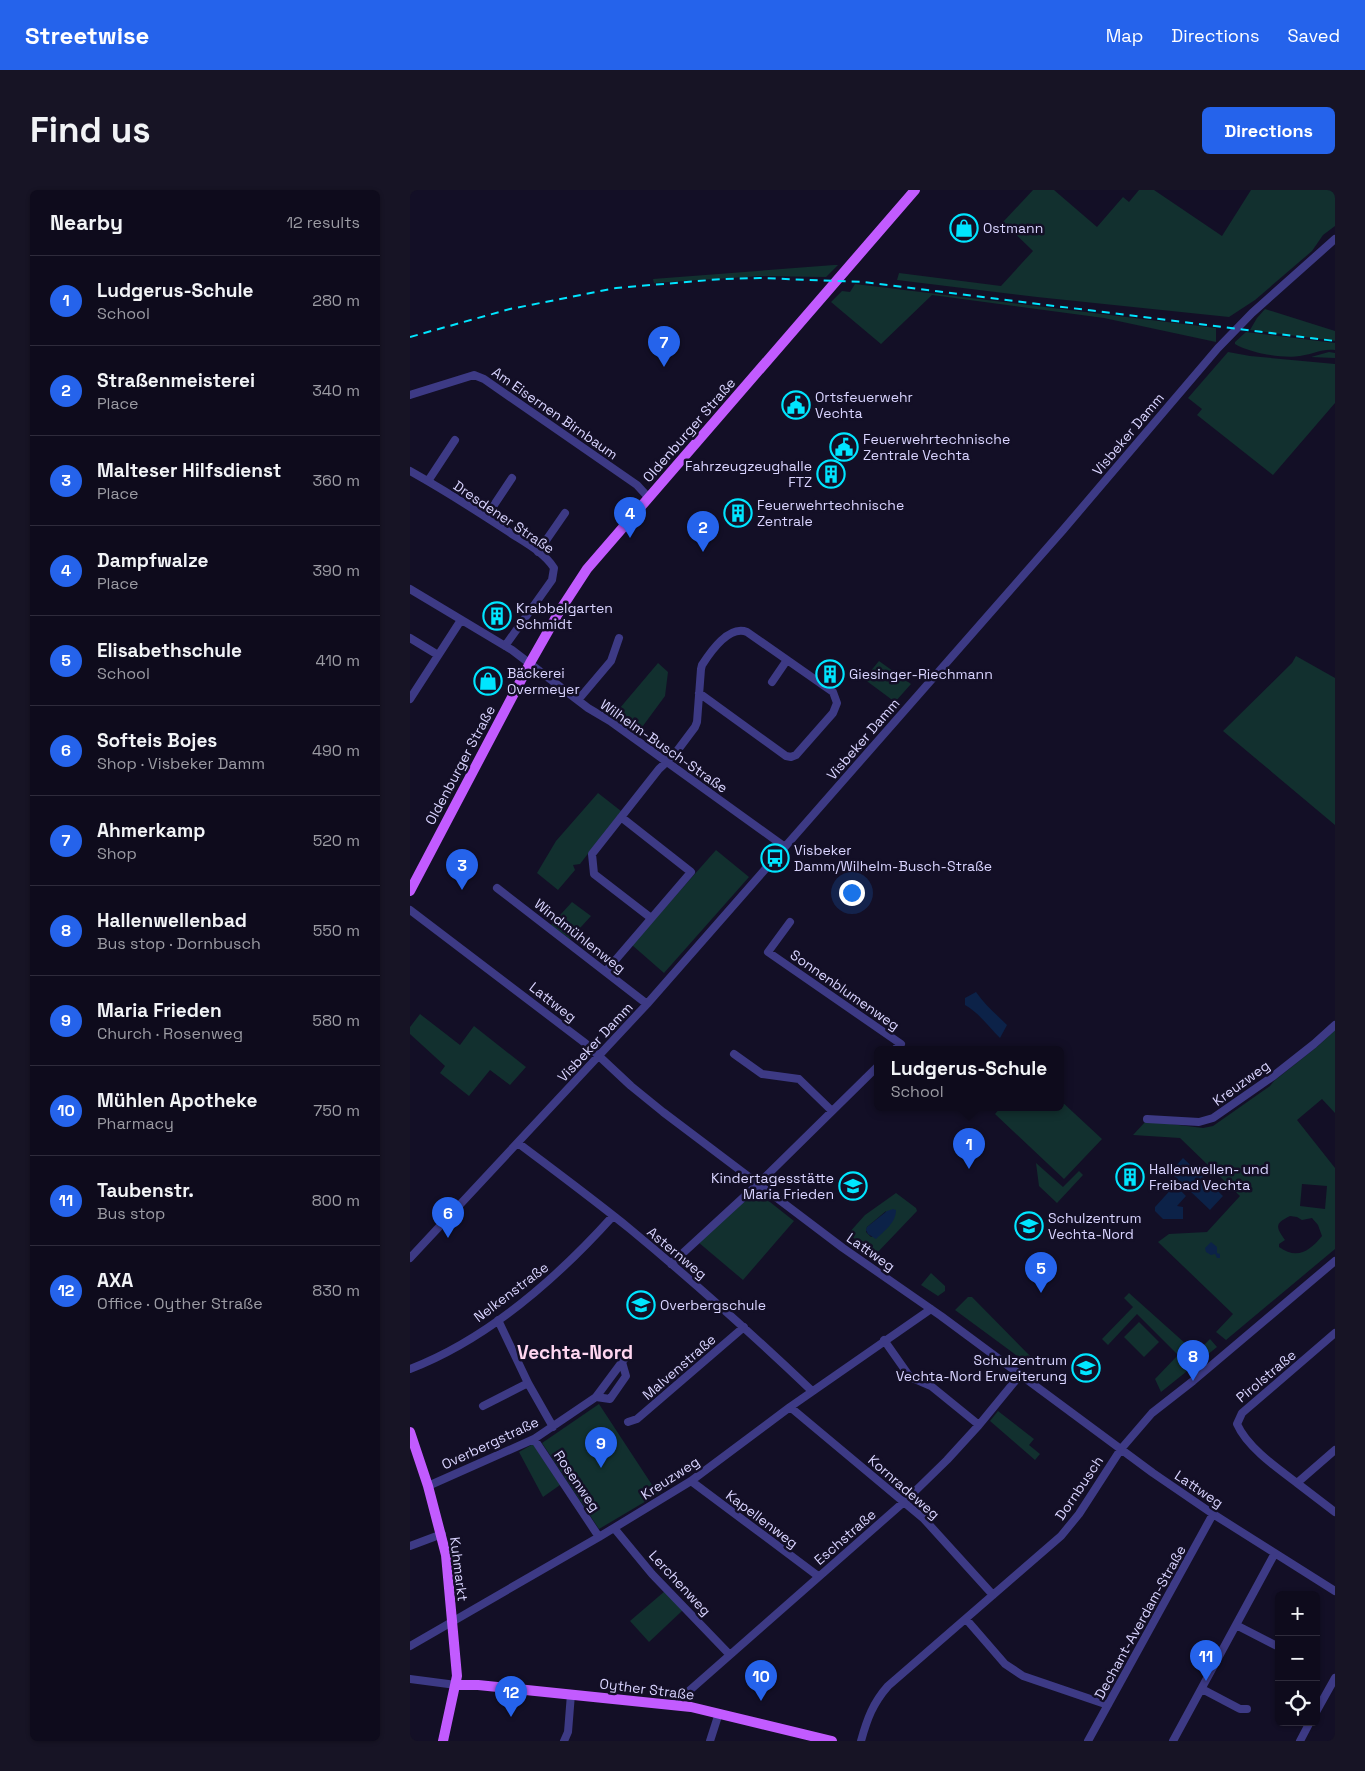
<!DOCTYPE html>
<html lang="en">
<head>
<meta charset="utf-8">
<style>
	body { margin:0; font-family:"Space Grotesk",sans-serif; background:#171425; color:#f1f3f6 }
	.controls { position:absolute; right:15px; bottom:15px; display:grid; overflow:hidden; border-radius:8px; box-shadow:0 1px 4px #0004 }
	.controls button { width:45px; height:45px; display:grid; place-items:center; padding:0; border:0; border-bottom:1px solid #2e2b3b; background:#0e0b1c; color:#f1f3f6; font:25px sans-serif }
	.you { position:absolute; left:441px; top:702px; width:18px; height:18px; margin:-12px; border:4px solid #fff; border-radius:50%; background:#1a73e8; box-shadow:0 0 0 8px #1a73e833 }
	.badge { display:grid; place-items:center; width:32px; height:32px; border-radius:50%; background:#2563eb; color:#fff; font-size:16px; font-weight:700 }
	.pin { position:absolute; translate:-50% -41px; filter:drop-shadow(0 1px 2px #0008) }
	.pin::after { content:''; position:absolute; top:26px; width:18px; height:15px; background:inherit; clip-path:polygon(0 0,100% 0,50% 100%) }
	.popup { position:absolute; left:464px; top:856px; width:190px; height:65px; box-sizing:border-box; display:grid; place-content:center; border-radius:8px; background:#0e0b1c; filter:drop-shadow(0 1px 4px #0005); font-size:16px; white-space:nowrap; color:#9b9ba3 }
	.popup b { font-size:19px; color:#f1f3f6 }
	.popup::after { content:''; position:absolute; left:50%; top:100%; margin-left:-10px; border:10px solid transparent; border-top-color:#0e0b1c }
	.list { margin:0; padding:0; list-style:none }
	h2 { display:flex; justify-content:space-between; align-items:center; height:65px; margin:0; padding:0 20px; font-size:21px }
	h2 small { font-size:16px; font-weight:400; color:#9b9ba3 }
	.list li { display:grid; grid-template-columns:32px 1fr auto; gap:15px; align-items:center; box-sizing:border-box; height:90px; padding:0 20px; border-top:1px solid #2e2b3b }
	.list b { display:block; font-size:19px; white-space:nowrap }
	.list p { margin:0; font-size:16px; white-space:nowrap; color:#9b9ba3 }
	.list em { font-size:16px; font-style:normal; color:#9b9ba3 }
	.icon { flex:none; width:28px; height:28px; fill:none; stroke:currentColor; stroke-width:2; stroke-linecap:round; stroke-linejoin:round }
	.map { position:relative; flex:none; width:925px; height:1551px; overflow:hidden; border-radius:8px }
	header { display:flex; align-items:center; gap:30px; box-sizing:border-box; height:70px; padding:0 25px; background:#2563eb; color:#fff }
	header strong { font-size:24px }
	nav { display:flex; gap:28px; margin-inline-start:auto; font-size:18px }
	.intro { display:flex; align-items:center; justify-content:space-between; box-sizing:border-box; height:120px; padding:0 30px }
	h1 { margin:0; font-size:35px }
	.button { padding:12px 22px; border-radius:8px; background:#2563eb; color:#fff; font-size:18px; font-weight:700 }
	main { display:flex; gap:30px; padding:0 30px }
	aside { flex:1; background:#0e0b1c; border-radius:8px; box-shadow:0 1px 4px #0004 }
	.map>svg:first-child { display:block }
</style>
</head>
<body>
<header>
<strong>Streetwise</strong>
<nav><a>Map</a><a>Directions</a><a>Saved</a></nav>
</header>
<div class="intro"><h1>Find us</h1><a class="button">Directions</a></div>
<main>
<aside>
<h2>Nearby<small>12 results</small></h2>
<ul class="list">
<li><span class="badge">1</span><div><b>Ludgerus-Schule</b><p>School</p></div><em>280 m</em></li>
<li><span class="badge">2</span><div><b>Straßenmeisterei</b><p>Place</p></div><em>340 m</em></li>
<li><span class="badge">3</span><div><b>Malteser Hilfsdienst</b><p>Place</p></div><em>360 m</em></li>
<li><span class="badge">4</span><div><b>Dampfwalze</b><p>Place</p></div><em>390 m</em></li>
<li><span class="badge">5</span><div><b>Elisabethschule</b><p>School</p></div><em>410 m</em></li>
<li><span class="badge">6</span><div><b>Softeis Bojes</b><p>Shop · Visbeker Damm</p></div><em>490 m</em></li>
<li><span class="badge">7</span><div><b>Ahmerkamp</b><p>Shop</p></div><em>520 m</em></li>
<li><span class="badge">8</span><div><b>Hallenwellenbad</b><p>Bus stop · Dornbusch</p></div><em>550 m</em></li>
<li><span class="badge">9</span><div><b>Maria Frieden</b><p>Church · Rosenweg</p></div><em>580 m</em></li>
<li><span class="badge">10</span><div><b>Mühlen Apotheke</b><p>Pharmacy</p></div><em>750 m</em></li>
<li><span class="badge">11</span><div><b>Taubenstr.</b><p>Bus stop</p></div><em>800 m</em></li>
<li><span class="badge">12</span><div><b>AXA</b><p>Office · Oyther Straße</p></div><em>830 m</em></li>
</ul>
</aside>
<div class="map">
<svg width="925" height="1551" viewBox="0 0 925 1551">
	<rect width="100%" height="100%" fill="#130f26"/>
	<path fill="#12302f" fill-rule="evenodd" d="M 623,0 L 644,0 L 687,37 L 713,7 L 719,12 L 729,0 L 744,0 L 812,46 L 841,0 L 925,0 L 925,36 L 913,45 L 902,61 L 845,110 L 819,127 L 627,107 L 487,90 L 489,83 L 591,96 L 623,61 L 593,32 Z
		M 424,75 L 428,75 L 416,87 L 351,86 L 244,93 L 243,89 Z
		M 445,94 L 806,138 L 806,152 L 694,128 L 522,105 L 471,154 L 421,112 L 432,101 L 440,102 Z
		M 855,119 L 925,141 L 925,151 L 840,140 L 847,128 Z
		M 836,142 L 925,153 L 925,160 C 909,159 905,164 890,166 C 873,169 840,163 825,154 L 825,152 Z
		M 818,162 L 840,166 L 925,174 L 925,213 L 863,285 L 787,225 L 792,219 L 778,208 Z
		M 919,162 L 925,163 L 925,168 L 901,167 Z
		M 886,466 L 925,488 L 925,635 L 813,541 L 882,473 Z
		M 469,471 L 501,494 L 485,512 L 454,489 Z
		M 248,473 L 258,482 L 255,506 L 227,544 L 205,527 L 204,525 Z
		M 188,603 L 211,621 L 170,674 L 163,675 L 165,680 L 148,700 L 127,683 L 146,651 Z
		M 306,660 L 339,687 L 254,783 L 222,755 Z
		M 162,712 L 181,726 L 160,749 L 141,735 Z
		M 10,824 L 50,855 L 64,836 L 116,877 L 100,895 L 80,880 L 59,906 L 30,883 L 35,876 L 0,844 L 0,837 Z
		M 925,840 L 925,923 L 912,909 L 887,930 L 925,978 L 925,1059 L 816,1150 L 806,1142 L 823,1124 L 748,1052 L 759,1044 L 797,1042 L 830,1006 L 770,948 L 723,945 L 736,931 L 793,938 L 803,936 L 860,896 L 864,891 L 908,856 ZM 892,994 L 917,996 L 915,1019 L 890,1016 ZM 880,1026 L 887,1027 L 892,1030 L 902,1028 L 908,1035 L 912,1046 C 900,1061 887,1070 869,1057 L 869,1054 L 875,1050 C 867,1038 863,1034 880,1026 Z
		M 650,910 L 692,949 L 654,989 L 585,924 L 590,918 L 650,918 Z
		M 626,973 L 653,997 L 669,981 L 673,985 L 647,1013 L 629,996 Z
		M 346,1001 L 384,1031 L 333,1090 L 288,1052 Z
		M 486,1003 L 506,1018 L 507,1021 L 466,1064 L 438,1044 L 455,1025 ZM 476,1021 L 472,1042 L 461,1047 L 456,1042 L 457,1037 Z
		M 521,1083 L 535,1096 L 535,1101 L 528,1106 L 511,1095 Z
		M 719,1103 L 786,1163 L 800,1149 L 807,1157 L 751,1202 L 745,1189 L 768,1165 L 727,1124 L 698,1155 L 692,1149 L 723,1117 L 714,1108 Z
		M 558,1107 L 562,1107 L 622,1168 L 620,1173 L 618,1174 L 545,1120 Z
		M 729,1132 L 749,1152 L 734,1167 L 714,1147 Z
		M 189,1214 L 248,1304 L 189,1339 L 132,1253 Z
		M 588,1221 L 624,1249 L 619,1255 L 630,1264 L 625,1270 L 580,1231 Z
		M 123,1254 L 150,1295 L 133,1307 L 109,1262 Z
		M 255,1401 L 273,1420 L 239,1452 L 220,1431 Z"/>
	<path fill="#0c2248" d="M 566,802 C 574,814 586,824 597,835 L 590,848 C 578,836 569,823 555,815 L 555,808 Z
		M 773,968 L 813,1006 L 800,1020 L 760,982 Z
		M 765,995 L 776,1006 L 767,1016 L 773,1017 L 773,1029 L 753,1029 L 745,1021 L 745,1017 Z
		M 483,1019 L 486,1020 C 486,1033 474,1041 466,1049 L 458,1044 L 456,1040 L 457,1037 L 477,1021 Z
		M 801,1052 L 807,1057 L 807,1063 L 810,1064 L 810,1068 L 807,1068 L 805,1064 L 801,1065 L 796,1062 L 795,1058 Z"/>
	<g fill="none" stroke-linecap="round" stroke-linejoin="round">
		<path stroke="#3d3a85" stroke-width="8" d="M 0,205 L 64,185 L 74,189 L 227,295 L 238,307
			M 0,281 C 34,300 67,321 99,342 C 114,352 134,362 144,378 L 142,390 L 95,456
			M 18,291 L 45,250
			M 76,327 L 102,288
			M 128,362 L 155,323
			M 0,399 L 102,460 L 178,518 L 200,531 L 375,657
			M 0,448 L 28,465
			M 362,492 L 377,470
			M 0,509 L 51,430
			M 168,510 L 201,471 L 209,448
			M 87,698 L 237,814
			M 0,720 L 175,853 L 221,896 L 253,922 L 433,1058 L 531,1126 L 743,1283 L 803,1324 L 925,1401
			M 241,728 L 184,684 L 182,664 L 249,579 L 264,565 L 285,537 L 287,532 L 291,479 L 292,475 C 301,461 319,435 337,442 L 423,502 L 427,513 L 423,523 L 386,565 L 381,567 L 376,566 L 289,503
			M 380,732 L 358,762 L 491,854 L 484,860
			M 196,781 L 281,682 L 211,627
			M 324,864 L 352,884 L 389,889 L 422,921
			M 737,929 L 789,932 L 803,928 L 862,887 L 904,854 L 925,835
			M 108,953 C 145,981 183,1009 220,1039 C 283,1091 343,1145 402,1201
			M 0,1068 L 237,814 L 653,340 L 808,158 L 842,123 L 925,49
			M 261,1074 L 348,994 L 468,876
			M 88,1130 L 118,1193 L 143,1237
			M 925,1143 L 832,1223 L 827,1234 C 837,1257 867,1278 887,1293 L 925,1260
			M 474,1150 L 500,1187 L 521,1196 L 569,1235
			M 0,1179 C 78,1149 148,1087 203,1026
			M 186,1207 L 200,1209 L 216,1186 L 212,1172
			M 73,1216 L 118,1193
			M 380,1217 L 514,1329 L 583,1405
			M 218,1232 L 227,1229 L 334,1137
			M 124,1249 L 189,1347
			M 281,1291 L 408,1386
			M 887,1293 L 925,1322
			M 18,1296 L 124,1249 L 186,1207 L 215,1168
			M 204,1338 L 242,1384 L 319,1464
			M 0,1356 L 32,1344
			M 556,1429 L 595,1474 L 613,1486 L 698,1515
			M 826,1435 L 869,1457
			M 0,1456 L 189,1347 L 281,1291 L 380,1217 L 521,1119
			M 0,1489 L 46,1495
			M 792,1499 L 830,1519 L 837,1519
			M 263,1515 L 495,1311 L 537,1270 L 569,1235 L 610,1185
			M 906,1522 L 925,1488
			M 154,1551 L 158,1542 L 161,1504
			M 300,1551 L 309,1523
			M 451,1551 C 457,1529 463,1513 478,1496 L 651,1346 L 669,1324 L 711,1259 L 742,1223 L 783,1191 L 925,1071
			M 678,1551 L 803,1324
			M 763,1551 L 865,1363
			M 890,1551 L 900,1532"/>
		<path stroke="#c25bff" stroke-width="10" d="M 0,701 L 120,473 L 149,422 L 177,379 L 505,0
			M 0,1242 L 18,1296 L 36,1365 L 47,1486 L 33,1551
			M 46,1495 L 68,1495 L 281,1517 L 422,1551"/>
		<path stroke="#00e5ff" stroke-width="2" stroke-dasharray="8 6" stroke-linecap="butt" d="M 0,147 L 100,119 L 206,98 L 312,89 L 350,88 L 453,92 L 925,151"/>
	</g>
	<defs>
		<g id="shop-ring" transform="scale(1.4375)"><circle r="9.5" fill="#130f26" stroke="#00e5ff" stroke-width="1.5"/><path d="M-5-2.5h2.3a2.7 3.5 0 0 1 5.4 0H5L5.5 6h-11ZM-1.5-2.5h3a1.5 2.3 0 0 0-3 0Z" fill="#00e5ff"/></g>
		<g id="civic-ring" transform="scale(1.4375)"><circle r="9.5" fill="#130f26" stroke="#00e5ff" stroke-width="1.5"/><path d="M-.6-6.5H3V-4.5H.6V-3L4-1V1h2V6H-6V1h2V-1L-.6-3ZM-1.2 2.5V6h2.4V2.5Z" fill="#00e5ff"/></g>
		<g id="building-ring" transform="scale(1.4375)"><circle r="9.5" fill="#130f26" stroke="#00e5ff" stroke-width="1.5"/><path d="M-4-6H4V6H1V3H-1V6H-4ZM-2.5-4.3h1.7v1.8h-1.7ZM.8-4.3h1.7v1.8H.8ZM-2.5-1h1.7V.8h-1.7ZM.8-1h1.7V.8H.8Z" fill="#00e5ff"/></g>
		<g id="bus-ring" transform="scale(1.4375)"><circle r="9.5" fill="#130f26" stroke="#00e5ff" stroke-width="1.5"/><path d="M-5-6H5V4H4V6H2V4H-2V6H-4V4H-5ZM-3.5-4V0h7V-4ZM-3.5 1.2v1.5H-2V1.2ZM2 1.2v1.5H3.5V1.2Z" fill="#00e5ff"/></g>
		<g id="school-ring" transform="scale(1.4375)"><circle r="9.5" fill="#130f26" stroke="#00e5ff" stroke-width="1.5"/><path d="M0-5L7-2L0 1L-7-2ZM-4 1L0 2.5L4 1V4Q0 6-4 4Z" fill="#00e5ff"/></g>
	</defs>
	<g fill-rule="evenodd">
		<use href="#shop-ring" x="554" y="38"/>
		<use href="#civic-ring" x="386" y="215"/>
		<use href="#civic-ring" x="434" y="257"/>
		<use href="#building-ring" x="421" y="284"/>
		<use href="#building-ring" x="328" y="323"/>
		<use href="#building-ring" x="87" y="426"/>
		<use href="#building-ring" x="420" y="484"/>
		<use href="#shop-ring" x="78" y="491"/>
		<use href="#bus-ring" x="365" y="668"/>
		<use href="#building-ring" x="720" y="987"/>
		<use href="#school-ring" x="443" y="996"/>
		<use href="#school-ring" x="619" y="1036"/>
		<use href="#school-ring" x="231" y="1115"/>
		<use href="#school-ring" x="676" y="1178"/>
	</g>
	<g text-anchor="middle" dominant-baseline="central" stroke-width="5" stroke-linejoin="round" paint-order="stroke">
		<g font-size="14" fill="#d9d4ff" stroke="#130f26" text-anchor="start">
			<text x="573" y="38">Ostmann</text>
			<text x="405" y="207">Ortsfeuerwehr<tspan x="405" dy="16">Vechta</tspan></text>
			<text x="453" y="249">Feuerwehrtechnische<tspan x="453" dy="16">Zentrale Vechta</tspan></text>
			<text x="402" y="276" text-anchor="end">Fahrzeugzeughalle<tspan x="402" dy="16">FTZ</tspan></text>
			<text x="347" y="315">Feuerwehrtechnische<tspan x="347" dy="16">Zentrale</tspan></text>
			<text x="106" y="418">Krabbelgarten<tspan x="106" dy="16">Schmidt</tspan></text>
			<text x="97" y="483">Bäckerei<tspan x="97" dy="16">Overmeyer</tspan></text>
			<text x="439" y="484">Giesinger-Riechmann</text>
			<text x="384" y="660">Visbeker<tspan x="384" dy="16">Damm/Wilhelm-Busch-Straße</tspan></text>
			<text x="739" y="979">Hallenwellen- und<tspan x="739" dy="16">Freibad Vechta</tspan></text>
			<text x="424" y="988" text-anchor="end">Kindertagesstätte<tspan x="424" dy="16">Maria Frieden</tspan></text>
			<text x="638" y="1028">Schulzentrum<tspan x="638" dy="16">Vechta-Nord</tspan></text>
			<text x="250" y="1115">Overbergschule</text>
			<text x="657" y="1170" text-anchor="end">Schulzentrum<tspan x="657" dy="16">Vechta-Nord Erweiterung</tspan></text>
		</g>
		<g font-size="14" fill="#d9d4ff" stroke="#130f26">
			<text transform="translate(145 223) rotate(35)">Am Eisernen Birnbaum</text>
			<text transform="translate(279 240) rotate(-49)">Oldenburger Straße</text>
			<text transform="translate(718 244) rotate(-50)">Visbeker Damm</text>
			<text transform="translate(94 327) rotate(34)">Dresdener Straße</text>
			<text transform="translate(453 549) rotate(-49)">Visbeker Damm</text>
			<text transform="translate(254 556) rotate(35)">Wilhelm-Busch-Straße</text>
			<text transform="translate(50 575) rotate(-62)">Oldenburger Straße</text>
			<text transform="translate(170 746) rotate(38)">Windmühlenweg</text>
			<text transform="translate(435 800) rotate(35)">Sonnenblumenweg</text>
			<text transform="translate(143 812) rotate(38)">Lattweg</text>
			<text transform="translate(185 852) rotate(-47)">Visbeker Damm</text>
			<text transform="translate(831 893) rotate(-36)">Kreuzweg</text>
			<text transform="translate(461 1062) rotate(35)">Lattweg</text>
			<text transform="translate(267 1063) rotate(40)">Asternweg</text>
			<text transform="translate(101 1102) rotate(-37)">Nelkenstraße</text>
			<text transform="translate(269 1177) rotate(-41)">Malvenstraße</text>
			<text transform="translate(856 1186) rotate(-40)">Pirolstraße</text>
			<text transform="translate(80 1253) rotate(-25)">Overbergstraße</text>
			<text transform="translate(260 1288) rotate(-33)">Kreuzweg</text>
			<text transform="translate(167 1291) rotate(56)">Rosenweg</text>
			<text transform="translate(494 1297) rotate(41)">Kornradeweg</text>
			<text transform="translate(669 1298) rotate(-56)">Dornbusch</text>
			<text transform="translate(789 1299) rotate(34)">Lattweg</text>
			<text transform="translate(352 1329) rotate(37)">Kapellenweg</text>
			<text transform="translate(435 1347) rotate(-41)">Eschstraße</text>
			<text transform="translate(49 1379) rotate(83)">Kuhmarkt</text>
			<text transform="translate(270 1393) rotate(47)">Lerchenweg</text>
			<text transform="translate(730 1432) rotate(-61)">Dechant-Averdam-Straße</text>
			<text transform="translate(237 1499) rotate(7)">Oyther Straße</text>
		</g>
		<g font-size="19" font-weight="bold" fill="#ffd6f0" stroke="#130f26">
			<text x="165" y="1162">Vechta-Nord</text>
		</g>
	</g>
</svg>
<div class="controls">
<button>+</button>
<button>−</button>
<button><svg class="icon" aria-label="locate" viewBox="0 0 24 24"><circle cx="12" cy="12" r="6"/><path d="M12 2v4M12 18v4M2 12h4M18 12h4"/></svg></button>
</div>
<div class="you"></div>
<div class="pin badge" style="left:559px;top:979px">1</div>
<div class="popup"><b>Ludgerus-Schule</b>School</div>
<div class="pin badge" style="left:293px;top:362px">2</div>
<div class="pin badge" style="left:52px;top:700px">3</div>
<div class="pin badge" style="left:220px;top:348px">4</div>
<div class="pin badge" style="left:631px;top:1103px">5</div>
<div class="pin badge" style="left:38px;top:1048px">6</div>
<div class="pin badge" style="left:254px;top:177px">7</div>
<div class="pin badge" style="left:783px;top:1191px">8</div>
<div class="pin badge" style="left:191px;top:1278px">9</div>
<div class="pin badge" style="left:351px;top:1511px">10</div>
<div class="pin badge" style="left:796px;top:1491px">11</div>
<div class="pin badge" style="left:101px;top:1527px">12</div>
</div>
</main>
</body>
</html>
